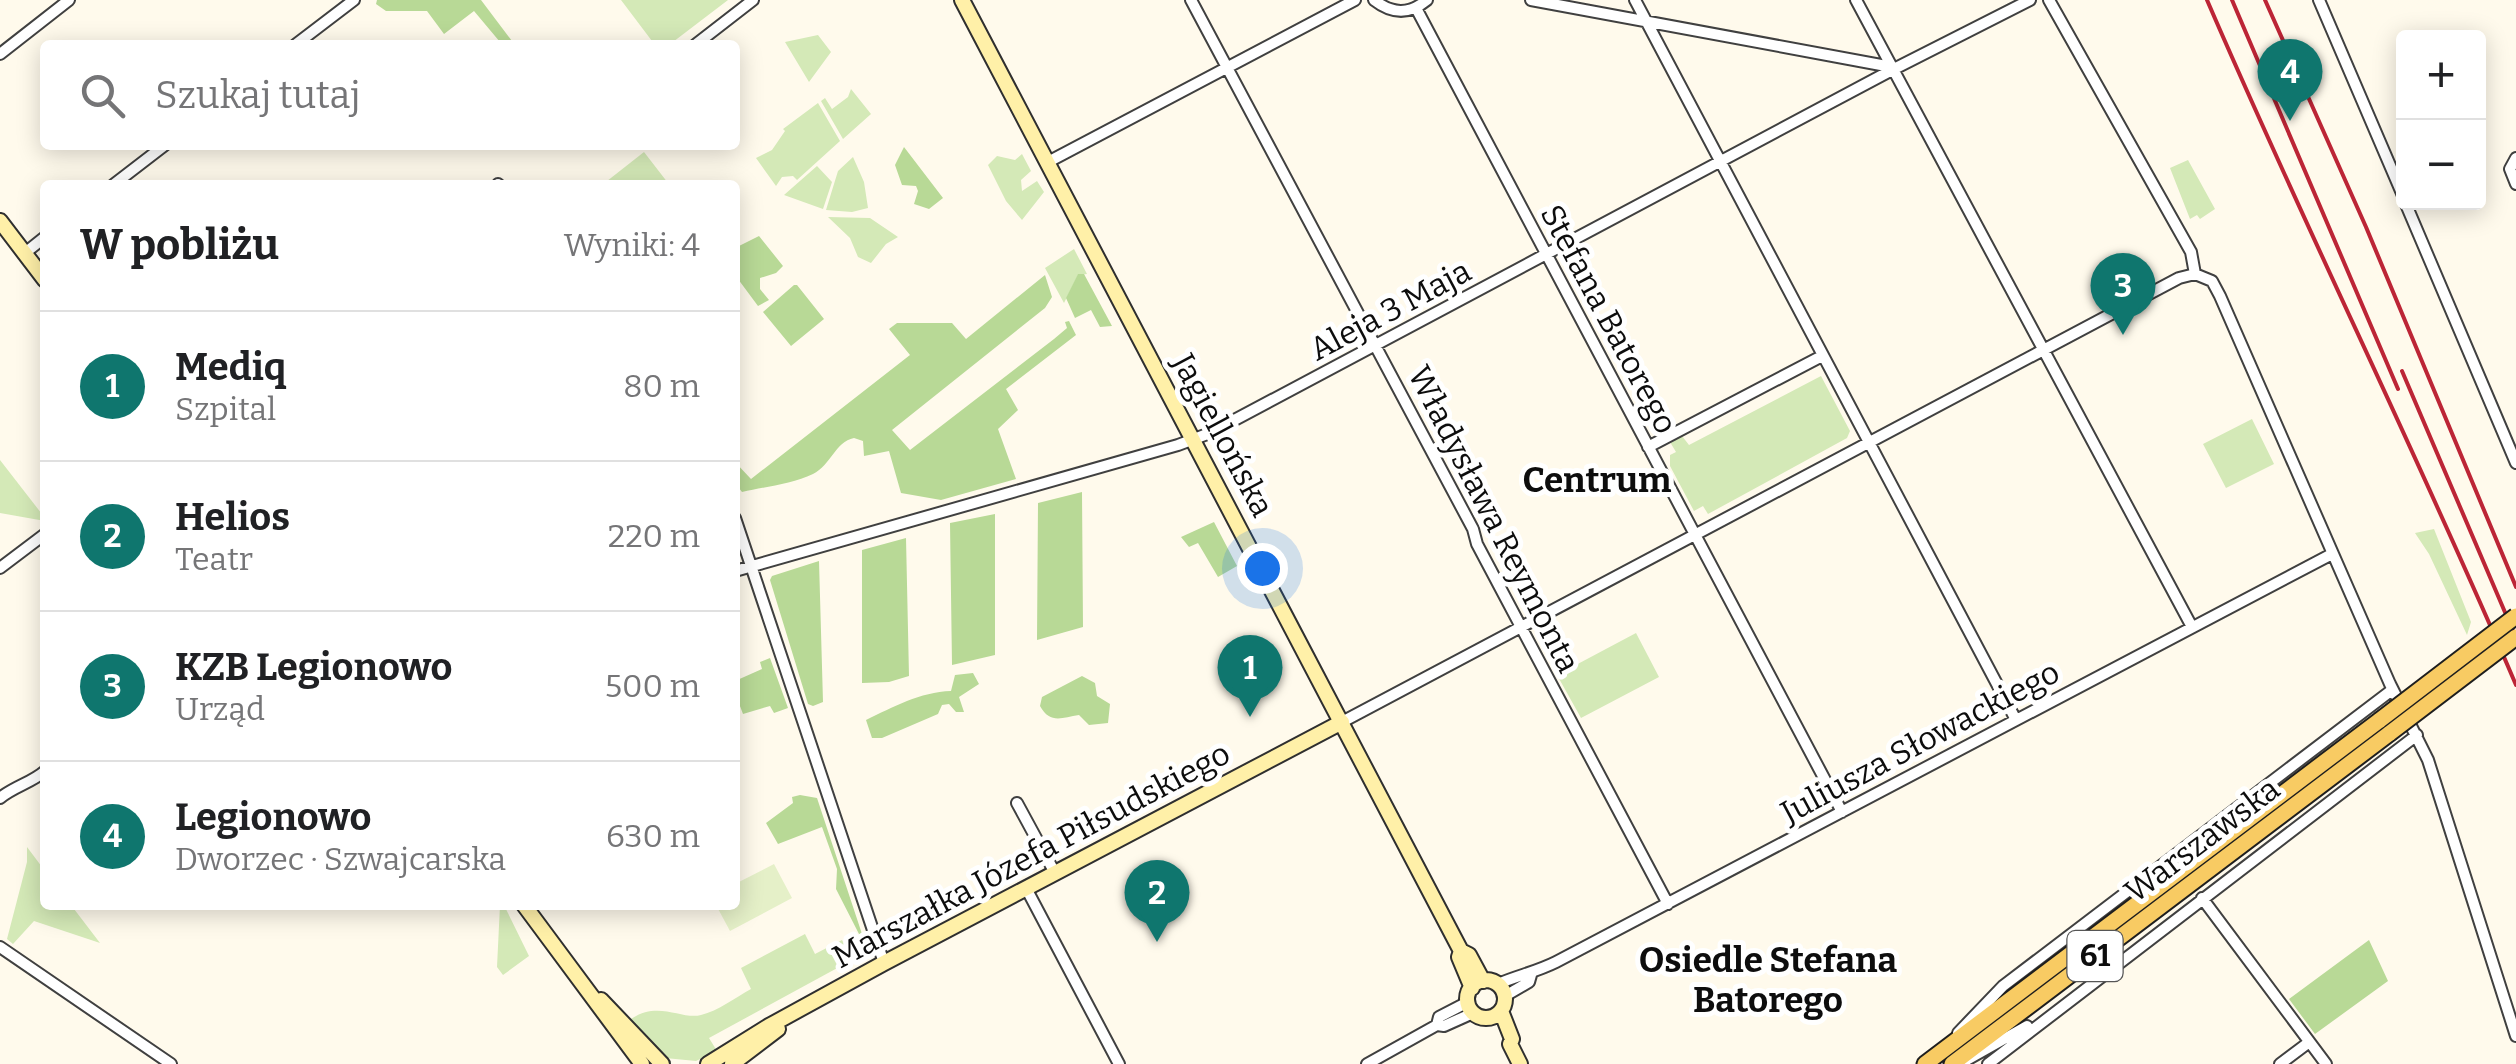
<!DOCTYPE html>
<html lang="pl">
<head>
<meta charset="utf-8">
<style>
	body { margin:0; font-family:Bitter,serif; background:#f2f2f2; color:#202124 }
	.controls { position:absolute; right:30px; top:30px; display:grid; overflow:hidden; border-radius:10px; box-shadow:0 5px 25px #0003 }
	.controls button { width:90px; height:90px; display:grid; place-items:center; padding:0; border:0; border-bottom:2px solid #e0e0e0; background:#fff; color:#202124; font:50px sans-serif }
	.you { position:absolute; left:1262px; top:568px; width:35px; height:35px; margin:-25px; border:8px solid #fff; border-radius:50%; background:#1a73e8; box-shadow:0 0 0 15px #1a73e833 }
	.badge { display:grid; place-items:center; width:65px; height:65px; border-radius:50%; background:#0f766e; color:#fff; font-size:32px; font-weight:700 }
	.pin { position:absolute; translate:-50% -82px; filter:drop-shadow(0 2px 5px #0008) }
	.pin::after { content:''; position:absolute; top:52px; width:35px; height:30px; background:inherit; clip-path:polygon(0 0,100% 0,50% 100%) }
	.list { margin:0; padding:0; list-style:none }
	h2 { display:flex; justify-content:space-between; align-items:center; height:130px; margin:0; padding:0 40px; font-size:42px }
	h2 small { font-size:32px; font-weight:400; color:#757577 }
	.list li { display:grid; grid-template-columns:65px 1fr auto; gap:30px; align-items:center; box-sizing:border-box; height:150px; padding:0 40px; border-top:2px solid #e0e0e0 }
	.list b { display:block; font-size:38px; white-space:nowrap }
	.list p { margin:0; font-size:32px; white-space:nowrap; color:#757577 }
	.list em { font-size:32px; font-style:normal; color:#757577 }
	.icon { flex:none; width:55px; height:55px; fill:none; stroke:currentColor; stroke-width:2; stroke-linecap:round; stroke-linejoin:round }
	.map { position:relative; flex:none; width:2516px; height:1064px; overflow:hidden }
	.search { position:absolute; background:#fff; box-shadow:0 5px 25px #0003; left:40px; top:40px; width:700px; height:110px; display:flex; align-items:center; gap:25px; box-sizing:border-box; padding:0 35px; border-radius:10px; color:#757577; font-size:38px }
	.panel { position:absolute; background:#fff; box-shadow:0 5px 25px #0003; left:40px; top:180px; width:700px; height:730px; border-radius:10px }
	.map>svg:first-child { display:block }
</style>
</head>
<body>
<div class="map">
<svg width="2516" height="1064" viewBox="0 0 2516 1064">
	<rect width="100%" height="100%" fill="#fffaec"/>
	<path fill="#d4e9b7" d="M 621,0 L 728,0 L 669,45 L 655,45 Z
		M 818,35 L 831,52 L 809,82 L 785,42 Z
		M 851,89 L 871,114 L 843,139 L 821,101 L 825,98 L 832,109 L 848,97 Z
		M 818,103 L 840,141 L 797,180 L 793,176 L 782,177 L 776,186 L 756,158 L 772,150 L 785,131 L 783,129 Z
		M 644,152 L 668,183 L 665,185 L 602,185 Z
		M 1022,154 L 1031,171 L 1021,180 L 1022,191 L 1037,181 L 1044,192 L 1022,220 L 1006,201 L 988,165 L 997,156 L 1015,160 Z
		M 853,157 L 864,182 L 868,208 L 852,212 L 826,210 L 838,171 Z
		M 2188,160 L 2215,209 L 2200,219 L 2197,215 L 2190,219 L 2170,168 Z
		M 817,166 L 832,182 L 823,209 L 784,195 Z
		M 828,217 L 870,218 L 898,237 L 886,244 L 871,263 L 858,257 L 850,238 Z
		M 1074,249 L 1087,274 L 1078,275 L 1064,303 L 1045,268 Z
		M 1821,376 L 1850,431 L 1847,438 L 1708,514 L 1703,506 L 1694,511 L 1670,466 L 1670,455 L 1676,452 L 1670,442 L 1682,436 L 1689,445 Z
		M 2252,419 L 2274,464 L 2226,488 L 2203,444 Z
		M 0,460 L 45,518 L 45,521 L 0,513 Z
		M 2434,529 L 2471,622 L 2467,635 L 2429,554 L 2415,533 Z
		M 1636,633 L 1659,677 L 1581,718 L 1557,675 Z
		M 27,847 L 45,871 L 45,905 L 71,905 L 100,943 L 34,921 L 13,944 L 7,939 L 27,862 Z
		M 500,905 L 504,905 L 529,956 L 503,975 L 497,967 Z
		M 805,934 L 815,954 L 842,940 L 852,960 L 709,1038 L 717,1051 L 696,1061 L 665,1058 L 631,1019 C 658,1000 682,1020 701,1015 C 718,1011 736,997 751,989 L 741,968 Z"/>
	<path fill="#b8d996" d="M 377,0 L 481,0 L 515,45 L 498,45 L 500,42 L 474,11 L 444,34 L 427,11 L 386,11 L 376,4 Z
		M 904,147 L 943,198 L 929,209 L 914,204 L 918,191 L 916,186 L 902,185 L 895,165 Z
		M 759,236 L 783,266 L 776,273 L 760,278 L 760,289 L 769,300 L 758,306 L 735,275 L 735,248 Z
		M 1078,274 L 1084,274 L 1112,326 L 1100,327 L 1091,310 L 1075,318 L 1066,298 Z
		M 1045,275 L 1052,297 L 1045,308 L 892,430 L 910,450 L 1054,339 L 1067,328 L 1065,322 L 1069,321 L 1076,335 L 1006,389 L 1018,410 L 998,429 L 1016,479 L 941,500 L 901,493 L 889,451 L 864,456 L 863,441 L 854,438 C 835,442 831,465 813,474 C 792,484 764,487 742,492 L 735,483 L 735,462 L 751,479 L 910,355 L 889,329 L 897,323 L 952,323 L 966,339 Z
		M 794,285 L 797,285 L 824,319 L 791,346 L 763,312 Z
		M 1082,492 L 1083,627 L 1037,640 L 1038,503 Z
		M 995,514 L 995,655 L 952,665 L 950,523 Z
		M 1214,522 L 1237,566 L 1218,577 L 1198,543 L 1189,547 L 1181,537 Z
		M 906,538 L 909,676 L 889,682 L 862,683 L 862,550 Z
		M 819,561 L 823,702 L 813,706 L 808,704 L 770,580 L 772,576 Z
		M 770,658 L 788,708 L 774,713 L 770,706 L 743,714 L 735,693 L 735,681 L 762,669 L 760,662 Z
		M 973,673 L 979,684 L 959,697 L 964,712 L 956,712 L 949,704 L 942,705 L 938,714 L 882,738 L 872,738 L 866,720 C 893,707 920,692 951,691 L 955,675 Z
		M 1082,676 L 1095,683 L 1097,696 L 1110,704 L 1108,723 L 1089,725 L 1079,715 C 1061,718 1050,724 1040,706 L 1042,697 Z
		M 800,795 L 817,798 L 862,934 L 859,934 L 836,889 L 837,869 L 822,827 L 778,844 L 766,823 L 793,803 L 792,797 Z
		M 2369,940 L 2388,981 L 2315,1034 L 2289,999 Z"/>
	<path fill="#e5f0c8" d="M 774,864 L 792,898 L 730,931 L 716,905 L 735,905 L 735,884 Z"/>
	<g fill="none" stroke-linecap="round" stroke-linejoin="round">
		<g stroke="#404040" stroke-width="14">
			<path id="street" d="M 1191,0 L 1473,529 L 1477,544 L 1668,904
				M 1374,0 C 1392,14 1409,15 1427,0
				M 1531,0 L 1881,65 L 1891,70
				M 1635,0 L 2016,720
				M 1856,0 L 2192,627
				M 2049,0 L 2191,252 L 2195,274
				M 2319,0 L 2404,198
				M 1416,8 L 1842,812
				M 295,45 L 354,0
				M 695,45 L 753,0
				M 0,54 L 69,0
				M 2516,158 L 2510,169 L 2516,184
				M 1048,162 L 1355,0
				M 498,184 L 499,185
				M 113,185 L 165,145
				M 2405,202 L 2516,463
				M 25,253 L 45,237
				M 2195,274 L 2212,281 L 2220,296 L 2390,684 L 2428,760 L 2516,1036
				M 1648,447 L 1822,356
				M 735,518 L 884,963
				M 0,568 L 45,534
				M 735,571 L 1178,445 L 1210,433 L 1892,70 L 2030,0
				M 1342,722 L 2179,278 L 2195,274
				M 0,798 C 15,786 31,783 45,771
				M 1017,803 L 1055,873
				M 1026,888 L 1119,1064
				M 2202,898 L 2326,1064
				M 0,947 L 171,1064
				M 1498,984 C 1519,975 1536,972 1556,962 L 2332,554
				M 1505,996 L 1529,982 L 1531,975
				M 1437,1025 L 1439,1017 L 1468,1002
				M 1958,1033 L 2003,986 L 2392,690
				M 1963,1062 L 2027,1026
				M 1367,1064 L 1437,1025 L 1444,1026 L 1473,1013
				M 1988,1064 L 2417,735
				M 2280,1064 L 2308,1043"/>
		</g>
		<g stroke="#2f2f2f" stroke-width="18">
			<path id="secondary" d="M 962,0 L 1461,951 L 1469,955 L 1483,981
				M 0,221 L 45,280
				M 524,905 L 642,1064
				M 1461,951 L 1459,957 L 1472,988
				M1467 999a19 19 0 1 1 38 0a19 19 0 1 1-38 0Z
				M 601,1000 L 662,1064
				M 1501,1011 L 1512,1039 L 1510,1044 L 1520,1064
				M 708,1064 L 769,1026 L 884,963 L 1342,722
				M 732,1064 L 778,1029"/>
		</g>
		<g stroke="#1e1e1e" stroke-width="19">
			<path id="primary" d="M 1925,1064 L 2380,720
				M 1952,1064 L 2390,733"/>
		</g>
		<use href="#street" stroke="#fff" stroke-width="10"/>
		<use href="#secondary" stroke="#fff0a8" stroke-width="14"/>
		<use href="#primary" stroke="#f8cb63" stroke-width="15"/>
		<path stroke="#bc2536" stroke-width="4" d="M 2207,0 C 2306,230 2418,455 2516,685
			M 2232,0 L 2398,389
			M 2265,0 L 2366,227 L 2516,587
			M 2402,371 L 2516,638"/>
		<g stroke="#1e1e1e" stroke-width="19" stroke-linecap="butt">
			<path id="primary-bridge" d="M 2380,720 L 2516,616
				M 2390,733 L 2516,637"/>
		</g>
		<use href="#primary-bridge" stroke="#f8cb63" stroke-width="15"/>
	</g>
	<g text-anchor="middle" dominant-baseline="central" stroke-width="10" stroke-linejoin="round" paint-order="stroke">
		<rect fill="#fff" stroke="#565656" stroke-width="2.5" x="2067.5" y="931" width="55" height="50" rx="8"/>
		<g font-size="30" font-weight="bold" fill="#0d0d0d">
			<text x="2095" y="956">61</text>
		</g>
		<g font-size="32" fill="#0d0d0d" stroke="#fff">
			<text transform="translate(1390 310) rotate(-28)">Aleja 3 Maja</text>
			<text transform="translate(1609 319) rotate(62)">Stefana Batorego</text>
			<text transform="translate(1223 435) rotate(62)">Jagiellońska</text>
			<text transform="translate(1494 519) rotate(63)">Władysława Reymonta</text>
			<text transform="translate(1920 742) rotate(-28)">Juliusza Słowackiego</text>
			<text transform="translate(2202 840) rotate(-37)">Warszawska</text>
			<text transform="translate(1031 855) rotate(-28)">Marszałka Józefa Piłsudskiego</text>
		</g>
		<g font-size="35" font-weight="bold" fill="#0d0d0d" stroke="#fff">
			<text x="1597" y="480">Centrum</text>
			<text x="1768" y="960">Osiedle Stefana<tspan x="1768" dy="40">Batorego</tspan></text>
		</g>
	</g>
</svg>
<div class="controls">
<button>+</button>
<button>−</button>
</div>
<div class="you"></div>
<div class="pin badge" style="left:1250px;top:717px">1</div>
<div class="pin badge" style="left:1157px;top:942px">2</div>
<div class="pin badge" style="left:2123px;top:335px">3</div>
<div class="pin badge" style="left:2290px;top:121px">4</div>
<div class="search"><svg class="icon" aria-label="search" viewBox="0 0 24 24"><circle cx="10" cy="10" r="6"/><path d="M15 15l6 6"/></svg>Szukaj tutaj</div>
<section class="panel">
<h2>W pobliżu<small>Wyniki: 4</small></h2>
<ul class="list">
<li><span class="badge">1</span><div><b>Mediq</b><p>Szpital</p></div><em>80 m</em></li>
<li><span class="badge">2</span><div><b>Helios</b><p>Teatr</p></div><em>220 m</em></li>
<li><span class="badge">3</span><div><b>KZB Legionowo</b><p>Urząd</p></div><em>500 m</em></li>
<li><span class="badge">4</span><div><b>Legionowo</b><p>Dworzec · Szwajcarska</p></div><em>630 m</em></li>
</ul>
</section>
</div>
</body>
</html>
